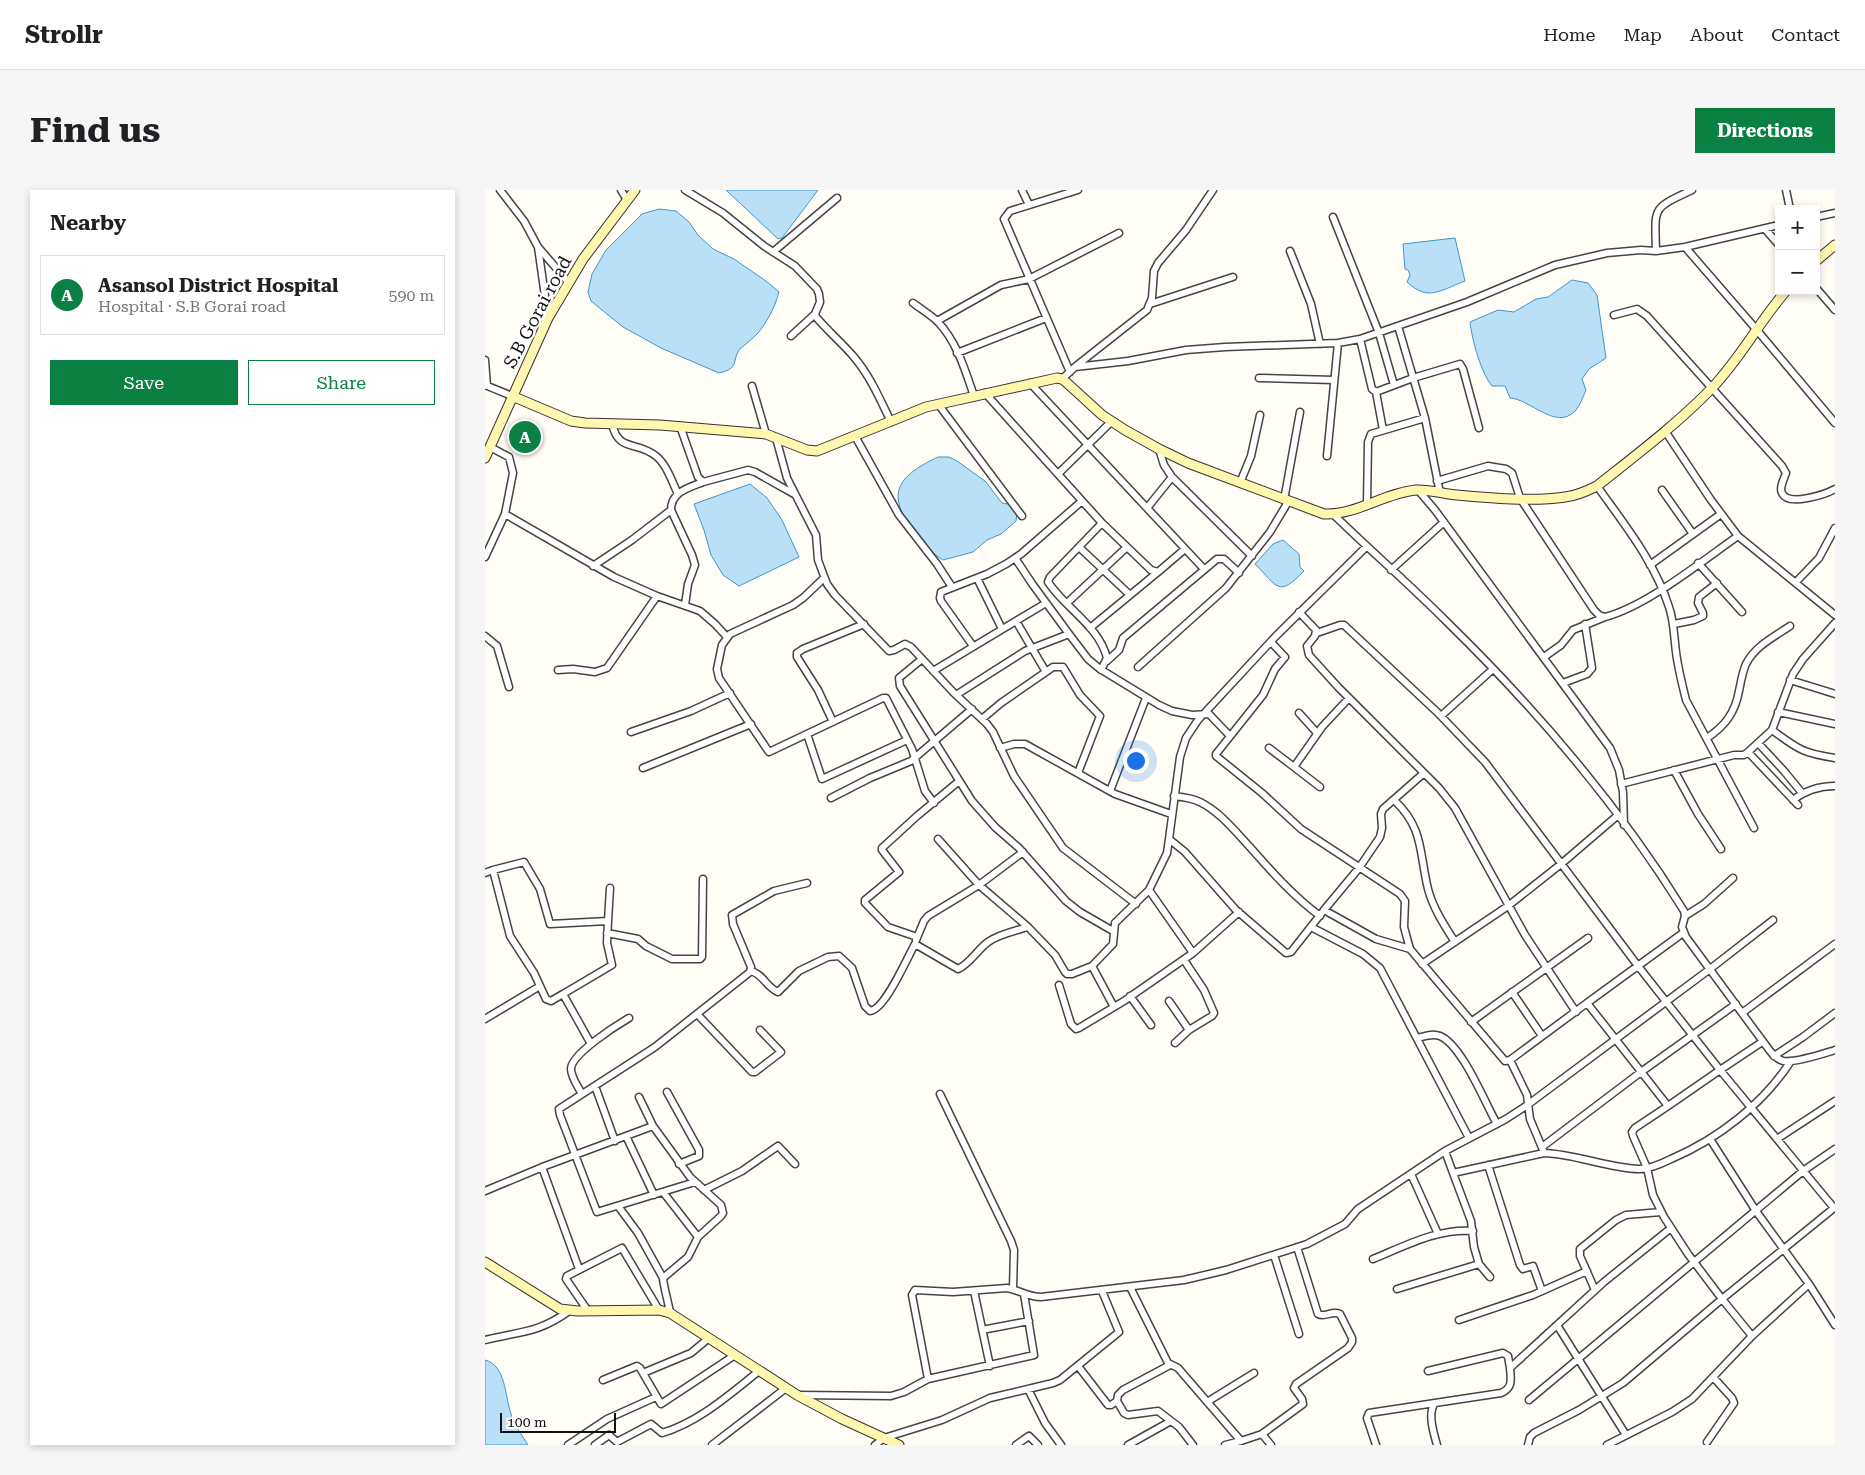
<!DOCTYPE html>
<html lang="en">
<head>
<meta charset="utf-8">
<style>
	body { margin:0; font-family:"Roboto Serif",serif; background:#f6f6f6; color:#202124 }
	.controls { position:absolute; right:15px; top:15px; display:grid; overflow:hidden; border-radius:0px; box-shadow:0 2px 8px #0003 }
	.controls button { width:45px; height:45px; display:grid; place-items:center; padding:0; border:0; border-bottom:1px solid #e0e0e0; background:#fff; color:#202124; font:25px sans-serif }
	.scale { position:absolute; left:15px; bottom:12px; width:116px; box-sizing:border-box; padding-left:5px; border:2px solid #111; border-top:0; font-size:14px; line-height:18px; white-space:nowrap; color:#111; -webkit-text-stroke:4px #fff; paint-order:stroke }
	.you { position:absolute; left:650px; top:570px; width:18px; height:18px; margin:-12px; border:4px solid #fff; border-radius:50%; background:#1a73e8; box-shadow:0 0 0 8px #1a73e833 }
	.badge { display:grid; place-items:center; width:32px; height:32px; border-radius:50%; background:#0b8043; color:#fff; font-size:16px; font-weight:700 }
	.pin { position:absolute; translate:-50% -50%; border:2px solid #fff; box-shadow:0 1px 5px #0006 }
	.list { margin:0; padding:0; list-style:none }
	h2 { display:flex; justify-content:space-between; align-items:center; height:65px; margin:0; padding:0 20px; font-size:21px }
	h2 small { font-size:16px; font-weight:400; color:#757577 }
	.list li { display:grid; grid-template-columns:32px 1fr auto; gap:15px; align-items:center; box-sizing:border-box; height:80px; margin:0 10px 10px; padding:0 10px; border:1px solid #e0e0e0; border-radius:0px }
	.list b { display:block; font-size:19px; white-space:nowrap }
	.list p { margin:0; font-size:16px; white-space:nowrap; color:#757577 }
	.list em { font-size:16px; font-style:normal; color:#757577 }
	.actions { display:flex; gap:10px; padding:15px 20px }
	.actions a { flex:1; padding:11px 0; border:1px solid #0b8043; border-radius:0px; text-align:center; font-size:18px; color:#0b8043 }
	.actions .main { background:#0b8043; color:#fff }
	.map { position:relative; flex:none; width:1350px; height:1255px; overflow:hidden; border-radius:0px }
	header { display:flex; align-items:center; gap:30px; box-sizing:border-box; height:70px; padding:0 25px; background:#fff; border-bottom:1px solid #e0e0e0 }
	header strong { font-size:24px }
	nav { display:flex; gap:28px; margin-inline-start:auto; font-size:18px }
	.intro { display:flex; align-items:center; justify-content:space-between; box-sizing:border-box; height:120px; padding:0 30px }
	h1 { margin:0; font-size:35px }
	.button { padding:12px 22px; border-radius:0px; background:#0b8043; color:#fff; font-size:18px; font-weight:700 }
	main { display:flex; gap:30px; padding:0 30px }
	aside { flex:1; background:#fff; border-radius:0px; box-shadow:0 2px 8px #0003 }
	.map>svg:first-child { display:block }
</style>
</head>
<body>
<header>
<strong>Strollr</strong>
<nav><a>Home</a><a>Map</a><a>About</a><a>Contact</a></nav>
</header>
<div class="intro"><h1>Find us</h1><a class="button">Directions</a></div>
<main>
<aside>
<h2>Nearby<small></small></h2>
<ul class="list">
<li><span class="badge">A</span><div><b>Asansol District Hospital</b><p>Hospital · S.B Gorai road</p></div><em>590 m</em></li>
</ul>
<div class="actions"><a class="main">Save</a><a>Share</a></div>
</aside>
<div class="map">
<svg width="1350" height="1255" viewBox="0 0 1350 1255">
	<rect width="100%" height="100%" fill="#fffdf5"/>
	<path fill="#b9e0f7" stroke="#3f96cf" d="M 241,0 L 333,0 L 297,48 L 293,49 Z
		M 174,19 L 191,21 L 204,32 L 213,45 L 228,59 L 249,69 L 281,91 L 294,102 C 290,117 282,132 273,143 C 267,149 261,154 255,159 C 246,170 256,178 234,183 L 176,158 L 138,137 L 106,111 L 103,102 L 107,84 L 121,60 L 157,24 Z
		M 970,48 L 980,91 C 956,100 943,112 922,92 L 925,85 L 923,80 L 920,79 L 918,54 Z
		M 1087,90 L 1103,93 L 1112,105 L 1121,168 L 1104,179 L 1097,189 L 1101,200 C 1098,207 1095,216 1090,221 C 1071,241 1045,209 1025,208 L 1020,196 L 1007,196 C 996,183 987,150 985,132 L 1013,120 L 1029,122 L 1051,109 L 1063,107 Z
		M 453,267 L 464,267 L 472,271 L 500,291 L 517,313 L 523,314 L 532,323 L 531,331 L 516,344 L 502,350 L 488,362 L 458,370 C 445,362 438,352 428,340 C 399,302 415,285 453,267 Z
		M 265,294 L 282,308 L 297,330 L 314,367 L 254,396 L 238,385 L 226,365 L 219,340 L 209,314 Z
		M 798,350 L 814,364 L 815,377 L 819,381 C 793,408 793,397 770,374 L 788,354 Z
		M 0,1170 C 21,1175 20,1207 26,1224 C 29,1235 37,1245 43,1255 L 0,1255 Z"/>
	<g fill="none" stroke-linecap="round" stroke-linejoin="round">
		<g stroke="#444" stroke-width="9">
			<path id="street" d="M 15,0 L 39,31 L 53,57
				M 136,0 L 142,10
				M 200,0 L 238,23 L 279,56 L 310,76 L 332,99 L 334,104 L 335,112 L 330,124 L 331,127 C 343,141 357,153 369,167 C 385,186 395,209 406,232
				M 537,0 L 544,15
				M 1301,0 L 1305,19
				M 848,27 L 894,143 L 909,195
				M 1331,27 L 1350,23
				M 1280,39 L 1294,55
				M 1200,57 L 1271,139 L 1350,233
				M 805,61 L 826,114 L 835,154
				M 1171,61 C 1170,17 1166,19 1207,0
				M 288,62 L 352,8
				M 1331,98 L 1350,120
				M 428,113 C 436,119 446,125 453,132 C 472,152 480,180 489,206
				M 665,114 L 748,87
				M 1129,125 L 1152,119 L 1162,126 L 1297,276 L 1301,283 C 1299,289 1294,298 1297,303 C 1303,317 1341,304 1350,299
				M 63,127 L 53,57 L 84,93
				M 452,131 L 516,95 L 544,89 L 634,43
				M 913,136 L 940,228 L 955,303
				M 306,146 L 330,124
				M 875,149 L 887,199 L 891,202 L 928,188 L 975,174 L 978,179 L 994,238
				M 472,163 L 561,128
				M 0,170 L 2,196
				M 591,176 L 662,120 L 667,108 L 669,81 L 673,73 L 701,40 L 728,0
				M 585,182 L 519,29 L 525,21 L 593,0
				M 774,188 L 849,190
				M 577,189 L 590,177 L 643,171 L 701,160 L 740,157 L 853,153 L 875,149 L 982,112 L 1070,75 L 1122,63 L 1156,60 L 1171,61 L 1200,57 L 1294,35
				M 545,193 L 719,379
				M 0,195 L 27,206
				M 267,196 L 281,244
				M 891,202 L 898,240
				M 500,203 L 617,333 L 666,380 L 673,382 L 700,359
				M 453,214 L 537,326
				M 127,234 C 134,263 151,250 171,266 C 182,275 187,292 193,304
				M 195,236 L 213,287 L 218,292 L 263,280 L 270,282 L 309,304
				M 1180,241 L 1226,310 L 1253,346 L 1350,425
				M 370,246 L 414,325 L 452,374 L 467,397
				M 291,248 L 302,288 L 331,345 L 333,370 L 342,394 L 350,405 L 404,461 L 409,460 L 420,454 L 426,457 L 468,502 L 502,534 L 508,542 L 529,586 L 578,658 L 651,714
				M 674,259 L 679,275 L 687,287 L 767,366
				M 842,266 L 853,153
				M 573,284 L 627,231
				M 952,291 L 1003,276 L 1021,279 L 1027,283 L 1035,308 L 1109,420 L 1114,425 L 1120,427 C 1162,416 1217,371 1253,346
				M 755,293 L 766,266 L 775,225
				M 1112,296 C 1139,334 1170,372 1184,417 C 1189,431 1189,447 1191,462 C 1193,478 1197,494 1201,510 L 1269,638
				M 933,300 L 950,320 L 1125,558 L 1134,580 L 1138,602 L 1139,635
				M 1177,300 L 1208,344
				M 799,310 L 815,222
				M 882,315 L 883,252 L 886,244 L 940,228
				M 662,318 L 687,287
				M 20,324 L 129,387 L 172,406 L 215,421 L 230,434 L 242,447
				M 849,325 C 886,361 925,395 962,432 C 1050,518 1134,616 1199,721 L 1200,726 L 1197,737 L 1201,747 L 1285,861 C 1288,865 1292,869 1298,871 C 1311,873 1337,864 1350,860
				M 594,357 L 645,405
				M 881,357 L 790,447 L 713,530 L 701,548 L 695,567 L 684,649 L 700,662 L 751,720 L 801,763 L 806,762 L 839,720 L 891,749 L 925,759 L 1020,871 L 1025,870 L 1102,813 L 1183,916 L 1235,880 L 1349,1018 L 1237,1109 L 1267,1146 L 1324,1094 L 1350,1135
				M 0,367 L 20,324 L 28,283 L 24,267 L 5,257
				M 530,368 L 548,395 L 584,444 L 603,469 L 615,479 L 674,515 L 687,521 L 707,525 L 724,524 L 745,546
				M 1213,373 L 1257,422
				M 1165,375 L 1236,324
				M 108,376 L 147,350 L 186,320
				M 906,380 L 959,332
				M 339,388 L 318,408 L 308,415 L 245,444 L 237,455 L 232,479 L 234,488 L 284,562 L 398,508 L 401,508 L 427,559 L 440,601 L 449,613
				M 492,388 L 517,439
				M 1311,392 L 1334,368 L 1350,338
				M 582,413 L 642,357
				M 200,415 L 203,394 L 210,375 L 207,365 L 186,320 C 186,302 203,298 218,292
				M 814,422 L 831,440 L 830,446 L 822,456 L 824,465 L 853,497 L 954,598 L 970,618 L 1040,745 L 1091,822
				M 531,431 L 561,482
				M 1189,434 L 1209,430 L 1218,426 L 1218,423 L 1213,413 L 1214,407 L 1232,393
				M 605,438 L 673,382
				M 832,443 L 855,435 L 859,435 L 952,522 L 1000,572 L 1153,776 L 1235,880 L 1277,852
				M 0,446 L 12,456 L 24,497
				M 786,452 L 800,467 L 790,479 L 778,505 L 731,564 L 731,566 L 777,603 L 816,639 L 915,704 L 920,711 L 919,737 L 925,759
				M 488,456 L 456,411 L 455,408 L 456,402 L 502,384 L 521,374 L 536,364 L 597,311
				M 1059,467 L 1076,455 L 1088,440 L 1120,427
				M 437,469 L 414,488 L 415,496 L 487,611 L 510,637 L 534,658 L 581,711 L 595,722 L 628,741
				M 622,471 L 634,460 L 638,448 L 732,369 L 739,369 L 754,383
				M 653,477 L 741,398 L 785,342 L 803,312
				M 73,480 L 88,479 L 110,482 L 122,478 L 172,406
				M 616,480 L 622,468 C 614,436 580,418 563,392 L 565,387 L 617,333
				M 448,481 L 561,413
				M 1305,490 L 1350,504
				M 1078,493 L 1102,484 L 1107,478 L 1100,434
				M 471,505 L 540,461 L 584,444
				M 1293,522 L 1350,534
				M 814,523 L 832,543
				M 956,526 L 1008,479
				M 497,529 L 516,513 L 568,477 L 578,477 L 595,505 L 615,526 L 593,583
				M 348,532 L 333,500 L 312,467 L 312,463 L 318,459 L 379,434
				M 1287,540 C 1313,559 1317,563 1350,568
				M 146,542 L 206,521 L 245,503
				M 322,544 L 337,589 L 422,550
				M 1222,548 C 1240,536 1250,523 1254,501 C 1256,492 1257,483 1261,474 C 1270,456 1289,447 1305,436
				M 1273,553 L 1299,581 L 1317,603
				M 515,558 L 529,554 L 540,554 L 630,604 L 686,624
				M 784,558 L 809,577
				M 1263,562 L 1313,615
				M 158,578 L 266,534
				M 1189,580 L 1213,624 L 1236,659
				M 1136,594 L 1249,565 L 1259,565 L 1263,562 L 1287,540 L 1308,484 L 1318,469 L 1350,433
				M 835,597 L 809,577 L 837,537 L 864,508
				M 625,601 L 661,508
				M 689,606 C 698,607 707,608 715,612 C 735,622 749,640 764,656 C 786,681 808,706 835,726
				M 346,608 L 385,588 L 426,571 L 487,519
				M 909,610 C 939,638 934,662 943,699 C 948,718 959,735 970,752
				M 1308,610 C 1321,600 1334,596 1350,596
				M 453,649 L 494,695 L 543,737
				M 8,680 L 39,672 L 55,699 L 65,734 L 123,731 L 122,753 L 127,775 L 78,804
				M 0,683 L 8,680 L 25,746 L 49,783 L 61,809 L 66,811 L 78,804 L 106,854
				M 664,700 L 708,763
				M 839,720 L 874,678 L 895,647 L 897,638 L 896,624 L 898,619 L 939,583
				M 1200,726 L 1219,714 L 1248,688
				M 123,731 L 125,698
				M 826,737 L 878,764 L 895,778 L 984,948
				M 122,743 L 153,749 L 161,756 L 187,769 L 215,769 L 217,767 L 218,689
				M 432,747 L 403,737 L 380,713 L 380,710 L 414,682 L 397,660 L 397,658 L 432,626 L 473,592
				M 431,750 L 439,731 L 443,726 L 494,695 L 538,662
				M 937,774 L 1023,716 L 1076,674 L 1132,626
				M 607,776 L 629,817
				M 266,781 C 278,784 282,798 293,802 L 314,781 L 343,767 L 354,766 L 367,778 L 380,816 L 385,821 C 400,820 422,768 430,754 L 473,779 C 485,774 492,760 503,752 C 514,744 530,741 543,737 L 570,765 L 580,782 L 582,784 L 587,784 L 607,776 L 628,754 L 630,733 L 664,700 L 682,663 L 684,649
				M 574,795 L 586,834 L 591,839 L 594,838 L 639,811 L 708,763 L 754,722
				M 1027,802 L 1057,846
				M 645,806 L 666,835
				M 684,811 L 704,840
				M 1102,813 L 1198,743
				M 1257,823 L 1350,754
				M 212,824 L 267,882 L 270,882 L 296,862 L 275,840
				M 0,829 L 55,796
				M 986,832 L 1103,748
				M 932,848 C 940,846 948,843 955,846 C 977,855 1000,913 1012,934
				M 690,853 L 704,840 L 727,826 L 729,823 L 719,800 L 699,770
				M 1289,866 L 1318,847 L 1350,823
				M 1025,870 L 1042,905 L 1045,929 L 1058,960
				M 110,896 L 130,951
				M 182,902 L 214,960 L 214,966 L 194,974
				M 97,904 C 93,897 86,887 86,879 C 86,864 132,835 144,828
				M 455,904 L 526,1051 L 529,1060 L 528,1099
				M 154,907 L 168,936
				M 141,946 L 169,1005
				M 1225,949 L 1271,1021 L 1324,1094
				M 1292,949 L 1350,911
				M 1057,957 L 1156,882 L 1251,814
				M 960,961 L 1021,929 L 1041,916 L 1225,779 L 1288,730
				M 1003,975 L 1035,1075 L 1038,1079 L 1048,1076 L 1057,1101
				M 57,977 L 94,1079
				M 968,983 L 986,1031 L 989,1057 L 994,1074 L 1005,1087
				M 926,984 L 953,1044
				M 210,992 L 112,1022 L 75,925 L 74,919 L 170,857 L 265,782 L 266,777 L 248,734 L 247,725 L 289,701 L 322,693
				M 219,1000 L 257,981 L 293,956 L 310,974
				M 0,1001 L 60,976 L 168,936 L 205,987 L 236,1015 L 238,1023 L 236,1026 L 213,1047 L 203,1067 L 178,1088 C 178,1094 184,1115 185,1123
				M 178,1002 L 213,1047
				M 133,1016 L 153,1043 L 178,1088
				M 789,1065 L 814,1144
				M 888,1069 C 920,1056 953,1038 988,1041
				M 645,1097 L 683,1173 L 693,1178 L 756,1251 L 777,1244 L 786,1255
				M 912,1099 L 994,1074
				M 1110,1100 L 1095,1066 L 1095,1059 L 1131,1030 L 1141,1025 L 1176,1022
				M 489,1101 L 505,1176
				M 103,1121 L 81,1089 L 82,1086 L 137,1058 L 174,1120
				M 974,1130 L 1048,1105 L 1102,1081
				M 1072,1135 L 1141,1245
				M 497,1140 L 544,1131
				M 0,1150 C 35,1141 52,1144 84,1121
				M 593,1176 L 623,1215 L 626,1215 L 632,1211 L 639,1223 L 643,1225 L 673,1221 L 694,1237 L 708,1255
				M 943,1181 L 1018,1163 L 1023,1166 L 1025,1178
				M 158,1183 L 206,1163 L 224,1148
				M 443,1189 L 549,1165 L 539,1104
				M 118,1190 L 152,1176 L 155,1178 L 176,1214 L 250,1165
				M 543,1199 L 560,1233 L 576,1255
				M 313,1205 L 406,1206 L 419,1202 L 443,1189 L 427,1105 L 430,1100 L 468,1102 L 522,1098 C 534,1100 543,1107 556,1107 L 699,1090 L 741,1080 L 822,1054 L 860,1034 L 873,1019 L 960,961 L 968,983 L 1059,963 C 1091,964 1122,978 1154,979 C 1165,979 1176,974 1186,969 C 1233,949 1278,914 1306,871
				M 1044,1210 L 1318,981 L 1350,959
				M 632,1211 L 633,1205 L 638,1200 L 685,1175
				M 722,1212 L 769,1183
				M 777,1244 L 818,1214 L 817,1209 L 809,1198 L 811,1194 L 863,1158 L 867,1152 L 867,1148 L 855,1124 C 847,1120 840,1128 833,1124 L 812,1057
				M 1222,1252 L 1249,1213 L 1247,1208 L 1228,1187
				M 83,1255 L 122,1229 L 171,1207
				M 110,1255 L 124,1245 L 132,1252 L 166,1234 L 177,1243 C 214,1232 245,1204 274,1181
				M 227,1255 L 301,1198
				M 390,1255 L 399,1248 L 457,1230 L 505,1208 L 568,1193 L 575,1190 L 634,1142 L 617,1101
				M 531,1255 L 544,1246 L 553,1255
				M 643,1255 L 686,1231
				M 740,1255 L 756,1251
				M 891,1255 L 882,1228 L 884,1223 L 950,1213
				M 952,1255 C 949,1244 942,1223 950,1213 L 1016,1203 C 1028,1198 1026,1190 1025,1178 L 1119,1092 L 1186,1038
				M 1043,1255 L 1045,1247 L 1049,1243 L 1094,1220 L 1138,1193 L 1237,1109 L 1203,1064 L 1179,1027 L 1168,1005 L 1162,978 L 1148,946 L 1147,942 L 1150,938 L 1183,916
				M 1122,1255 L 1187,1222 L 1207,1209 L 1267,1146"/>
		</g>
		<g stroke="#333" stroke-width="11">
			<path id="secondary" d="M 1331,71 L 1350,55
				M 27,206 L 86,231 L 100,233 L 175,235 L 281,244 L 322,260 L 332,261 L 441,217 L 572,188 L 577,189 L 582,193 L 617,225 L 640,240 L 674,259 L 703,273 L 839,324 C 872,325 899,303 931,300 C 944,299 959,304 972,305 C 1004,308 1049,312 1080,307 C 1091,306 1102,301 1112,296 C 1151,265 1191,235 1226,199 C 1255,169 1274,132 1301,101
				M 0,268 L 63,128 L 98,69 L 150,0
				M 0,1072 L 75,1119 L 93,1121 L 174,1120 L 185,1123 L 312,1205 L 357,1229 L 414,1255"/>
		</g>
		<use href="#street" stroke="#fff" stroke-width="6"/>
		<use href="#secondary" stroke="#fff6b0" stroke-width="9"/>
	</g>
	<g text-anchor="middle" dominant-baseline="central" stroke-width="5" stroke-linejoin="round" paint-order="stroke">
		<g font-size="18" fill="#111" stroke="#fff">
			<text transform="translate(52 122) rotate(-62)">S.B Gorai road</text>
		</g>
	</g>
</svg>
<div class="controls">
<button>+</button>
<button>−</button>
</div>
<div class="scale">100 m</div>
<div class="you"></div>
<div class="pin badge" style="left:40px;top:247px">A</div>
</div>
</main>
</body>
</html>
